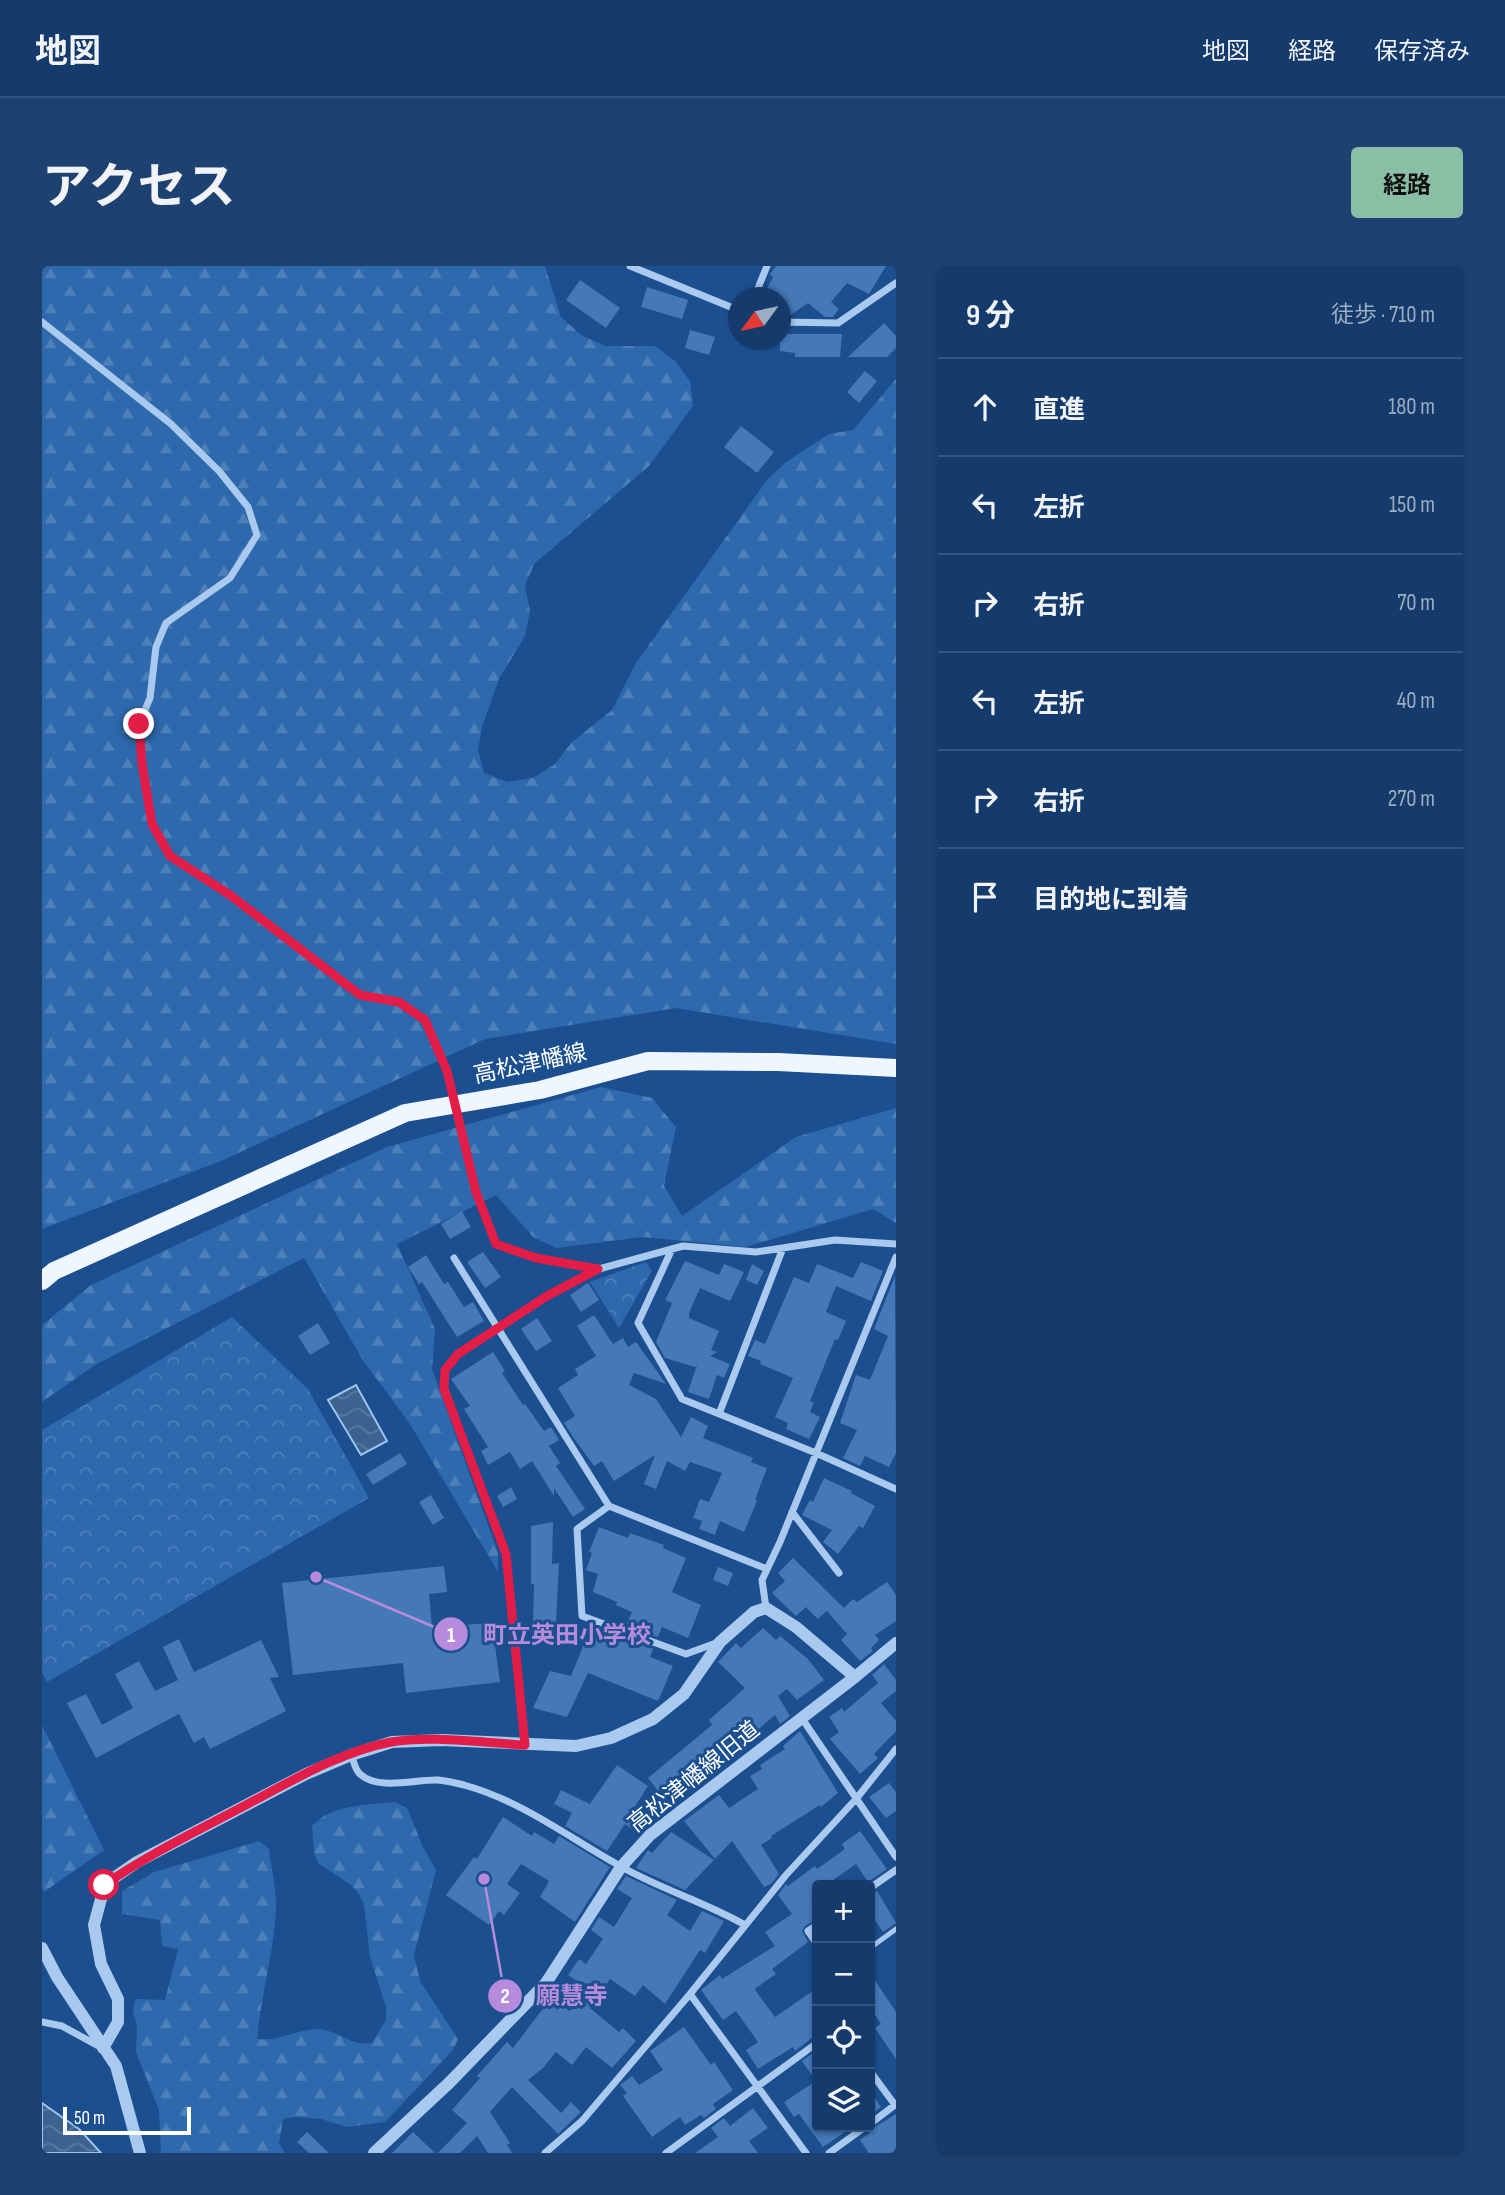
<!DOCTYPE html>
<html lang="ja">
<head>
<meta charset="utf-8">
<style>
	body { margin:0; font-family:"Sofia Sans Condensed","Noto Sans JP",sans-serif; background:#1d4271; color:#f1f3f6 }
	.controls { position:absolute; right:21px; bottom:21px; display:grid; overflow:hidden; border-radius:7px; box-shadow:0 2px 5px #0004 }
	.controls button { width:63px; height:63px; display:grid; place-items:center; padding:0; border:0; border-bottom:2px solid #33557e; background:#143b6b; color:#f1f3f6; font:35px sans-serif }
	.compass { position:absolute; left:686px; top:21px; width:63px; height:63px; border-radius:50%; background:#143b6b; box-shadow:0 2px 5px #0004; rotate:237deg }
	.scale { position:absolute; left:21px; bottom:18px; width:128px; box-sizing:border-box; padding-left:7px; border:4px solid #fff; border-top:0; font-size:19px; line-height:24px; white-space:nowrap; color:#fff; -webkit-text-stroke:5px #1b4f8f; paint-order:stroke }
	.stop { position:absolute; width:21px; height:21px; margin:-16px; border:5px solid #e11d48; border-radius:50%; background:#fff }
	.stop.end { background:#e11d48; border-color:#fff; box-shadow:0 2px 7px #0008 }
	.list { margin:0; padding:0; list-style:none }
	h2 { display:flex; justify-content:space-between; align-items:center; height:91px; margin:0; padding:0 28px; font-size:30px }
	h2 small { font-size:23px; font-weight:400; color:#9dadc1 }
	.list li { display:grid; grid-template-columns:46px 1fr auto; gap:21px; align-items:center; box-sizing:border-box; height:98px; padding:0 28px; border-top:2px solid #33557e }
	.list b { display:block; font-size:26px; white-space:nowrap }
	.list em { font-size:23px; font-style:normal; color:#9dadc1 }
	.icon { flex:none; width:38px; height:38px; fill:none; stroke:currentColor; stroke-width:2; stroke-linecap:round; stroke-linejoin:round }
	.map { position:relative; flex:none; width:854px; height:1887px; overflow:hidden; border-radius:7px }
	header { display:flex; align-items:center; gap:42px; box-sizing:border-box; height:98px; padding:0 35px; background:#143b6b; border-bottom:2px solid #33557e }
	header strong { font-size:33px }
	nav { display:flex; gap:38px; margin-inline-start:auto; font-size:24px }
	.intro { display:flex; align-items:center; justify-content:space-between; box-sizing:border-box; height:168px; padding:0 42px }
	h1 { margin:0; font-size:49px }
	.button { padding:18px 32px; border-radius:7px; background:#8abfa5; color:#111; font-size:24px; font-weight:700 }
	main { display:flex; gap:42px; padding:0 42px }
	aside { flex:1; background:#143b6b; border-radius:7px; box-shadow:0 2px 5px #0004 }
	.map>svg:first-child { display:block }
</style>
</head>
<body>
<header>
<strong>地図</strong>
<nav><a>地図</a><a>経路</a><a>保存済み</a></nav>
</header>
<div class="intro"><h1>アクセス</h1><a class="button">経路</a></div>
<main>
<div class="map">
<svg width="854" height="1887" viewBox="0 0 854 1887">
	<defs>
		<pattern id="forest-firs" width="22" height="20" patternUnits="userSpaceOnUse" patternTransform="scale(1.75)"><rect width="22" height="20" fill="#2e69ad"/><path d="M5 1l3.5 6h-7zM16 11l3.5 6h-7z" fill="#4d80b9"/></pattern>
		<pattern id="park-crowns" width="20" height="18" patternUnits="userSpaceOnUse" patternTransform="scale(1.75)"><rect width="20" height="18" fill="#2e69ad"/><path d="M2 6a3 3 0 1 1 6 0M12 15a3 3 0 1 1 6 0" fill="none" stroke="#4d80b9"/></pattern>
		<pattern id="water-waves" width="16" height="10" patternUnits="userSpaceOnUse" patternTransform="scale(1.75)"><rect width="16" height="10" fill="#3c6290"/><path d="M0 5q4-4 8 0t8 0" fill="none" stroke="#597aa1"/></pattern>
	</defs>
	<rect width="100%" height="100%" fill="#1b4f8f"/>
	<path fill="url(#forest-firs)" d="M 0,0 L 503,0 L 519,51 L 539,69 L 563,80 L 613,80 L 633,95 L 648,115 L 651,140 L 607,200 L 492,298 L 483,320 L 488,345 L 483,370 L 457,413 L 440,461 L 436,484 L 442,507 L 465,516 L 491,512 L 513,498 L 530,476 L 570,444 L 594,397 L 725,214 L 744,196 L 787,168 L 811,164 L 854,113 L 854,778 L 634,742 L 443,773 L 179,895 L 0,963 Z
		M 559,821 L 610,832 L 634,861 L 622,920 L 640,950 L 754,871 L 854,842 L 854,957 L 831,943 L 704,981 L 601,971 L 514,982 L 491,971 L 454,929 L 355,978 L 393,1063 L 390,1103 L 456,1287 L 456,1306 L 368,1158 L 320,1093 L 262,992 L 53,1099 L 0,1136 L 0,1059 L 49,1019 L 345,881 Z
		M 0,1459 L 62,1584 L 2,1626 L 0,1622 Z
		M 353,1536 L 365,1542 L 381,1581 L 394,1604 L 372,1689 L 378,1715 L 416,1773 L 411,1784 L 343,1856 L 305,1861 L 279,1853 L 253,1851 L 241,1853 L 237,1877 L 243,1887 L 119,1887 L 117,1844 L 94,1786 L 95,1759 L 91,1746 L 93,1733 L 123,1734 L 136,1683 L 120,1680 L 118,1654 L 80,1648 L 80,1625 L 112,1606 L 217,1575 L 227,1583 C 229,1602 235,1624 234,1643 C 232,1687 219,1729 215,1773 C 237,1776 255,1763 276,1763 C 297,1764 308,1781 330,1777 L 344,1754 L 344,1741 L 328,1691 L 322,1639 L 317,1628 L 309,1619 L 276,1597 L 272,1586 L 270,1560 C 290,1538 325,1539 353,1536 Z"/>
	<path fill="url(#park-crowns)" d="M 604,996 L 610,1005 L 577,1062 L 548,1016 Z
		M 190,1051 L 266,1123 L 327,1232 L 5,1416 L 0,1407 L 0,1164 Z"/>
	<path fill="url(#water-waves)" stroke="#9cc4f0" stroke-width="2" d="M 314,1119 L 345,1175 L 319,1189 L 286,1134 Z
		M 0,1837 L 37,1863 L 59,1887 L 0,1887 Z"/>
	<path fill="#4478b7" d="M 734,0 L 844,0 L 827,28 L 805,17 L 789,36 L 797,43 L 791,51 L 783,51 L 766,37 L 747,50 L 738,50 L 738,32 L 720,32 L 731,11 L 728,8 Z
		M 538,14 L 578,42 L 564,62 L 524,34 Z
		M 605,21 L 646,34 L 640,53 L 599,41 Z
		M 842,57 L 854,70 L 854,82 L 845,91 L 806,91 Z
		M 648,64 L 673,71 L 667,89 L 643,82 Z
		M 738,68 L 800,68 L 798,91 L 753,91 L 753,87 L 738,85 Z
		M 823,105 L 835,115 L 817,137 L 805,126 Z
		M 699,160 L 732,186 L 715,207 L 682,181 Z
		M 420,945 L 429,961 L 408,973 L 399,958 Z
		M 441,986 L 459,1011 L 443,1022 L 425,996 Z
		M 384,989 L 402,1018 L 406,1016 L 422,1041 L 431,1036 L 442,1055 L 415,1071 L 380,1016 L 377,1018 L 366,1001 Z
		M 643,995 L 677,1009 L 682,998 L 702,1006 L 688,1035 L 658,1022 L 647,1047 L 647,1052 L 677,1065 L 669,1084 L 675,1086 L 668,1090 L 688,1098 L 682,1112 L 675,1109 L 667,1133 L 646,1126 L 655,1099 L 653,1101 L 623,1092 L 614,1076 L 630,1037 L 623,1034 Z
		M 819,996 L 841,1005 L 829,1035 L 794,1020 L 784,1046 L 804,1055 L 796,1074 L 793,1073 L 768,1135 L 772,1137 L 768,1146 L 778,1151 L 767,1173 L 744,1163 L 746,1157 L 733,1151 L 751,1112 L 718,1098 L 719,1095 L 706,1090 L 713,1074 L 723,1078 L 752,1011 L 767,1017 L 775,998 L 811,1012 Z
		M 710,998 L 722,1005 L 715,1019 L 704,1014 Z
		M 853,1010 L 854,1187 L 847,1201 L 823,1190 L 818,1200 L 801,1192 L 815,1164 L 798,1157 L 814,1109 L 828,1114 L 846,1070 L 832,1063 Z
		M 546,1017 L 557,1034 L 539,1046 L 528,1029 Z
		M 552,1049 L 571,1078 L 581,1072 L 586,1081 L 594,1076 L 624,1118 L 592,1107 L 587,1119 L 614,1133 L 639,1171 L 649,1151 L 666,1160 L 661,1172 L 711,1192 L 709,1196 L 725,1202 L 713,1234 L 715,1235 L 702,1266 L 678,1255 L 673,1269 L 657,1263 L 660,1255 L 651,1252 L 658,1233 L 667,1236 L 680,1207 L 648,1196 L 643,1205 L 625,1195 L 614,1223 L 602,1218 L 613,1189 L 572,1215 L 560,1195 L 552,1200 L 531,1171 L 522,1157 L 533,1150 L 516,1122 L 536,1109 L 533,1103 L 554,1090 L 535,1060 Z
		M 495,1052 L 510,1075 L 494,1085 L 479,1063 Z
		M 276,1057 L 288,1077 L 268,1089 L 256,1070 Z
		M 451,1086 L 463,1105 L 460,1107 L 481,1139 L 483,1138 L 502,1165 L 509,1161 L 517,1174 L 507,1180 L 518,1197 L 514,1200 L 543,1243 L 531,1251 L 512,1222 L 512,1230 L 490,1195 L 478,1203 L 468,1186 L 446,1199 L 439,1185 L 446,1181 L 422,1143 L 428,1140 L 409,1113 Z
		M 358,1187 L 365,1198 L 331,1219 L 324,1208 Z
		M 782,1212 L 810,1225 L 809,1227 L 833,1240 L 821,1262 L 817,1260 L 796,1288 L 781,1276 L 790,1264 L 760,1249 L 768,1234 L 771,1236 Z
		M 469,1221 L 475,1233 L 461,1241 L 455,1230 Z
		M 389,1229 L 402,1252 L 391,1259 L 377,1236 Z
		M 511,1256 L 510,1298 L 517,1297 L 514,1356 L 491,1359 L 492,1318 L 489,1318 L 489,1260 Z
		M 557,1261 L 586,1272 L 588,1267 L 622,1279 L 621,1282 L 644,1292 L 630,1326 L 659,1339 L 646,1372 L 620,1361 L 616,1371 L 584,1360 L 590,1346 L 574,1339 L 575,1336 L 551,1326 L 556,1308 L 544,1304 L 550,1287 L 547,1286 Z
		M 751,1292 L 802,1342 L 811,1333 L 815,1336 L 845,1316 L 854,1329 L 854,1355 L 833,1369 L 837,1374 L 829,1382 L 831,1385 L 818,1395 L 799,1374 L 805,1368 L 785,1345 L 776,1353 L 764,1341 L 754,1350 L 730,1327 L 743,1315 L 736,1307 Z
		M 402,1300 L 405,1326 L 387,1328 L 390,1361 L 450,1357 L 458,1416 L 364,1427 L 361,1397 L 251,1409 L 240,1317 Z
		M 676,1301 L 691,1307 L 686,1320 L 671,1314 Z
		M 721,1362 L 734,1374 L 738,1370 L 766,1393 L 782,1414 L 755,1434 L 745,1423 L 736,1430 L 748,1450 L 738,1458 L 733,1449 L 672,1501 L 668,1497 L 644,1516 L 641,1512 L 620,1530 L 606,1512 L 670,1459 L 667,1454 L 703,1422 L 676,1396 L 694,1377 L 699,1382 Z
		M 562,1365 L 611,1383 L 608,1391 L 631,1400 L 616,1435 L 546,1407 L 525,1451 L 491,1442 L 508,1405 L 529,1410 L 546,1368 L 559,1373 Z
		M 137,1373 L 152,1406 L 219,1374 L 237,1411 L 228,1412 L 244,1445 L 168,1483 L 162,1471 L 152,1477 L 137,1448 L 54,1492 L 25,1437 L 44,1428 L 60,1459 L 91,1442 L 73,1408 L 97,1395 L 113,1425 L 136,1414 L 121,1381 Z
		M 842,1398 L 854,1414 L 854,1425 L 839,1437 L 854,1455 L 854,1465 L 832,1488 L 836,1492 L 818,1508 L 788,1473 L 797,1466 L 787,1451 L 800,1442 L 802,1446 L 836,1417 L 830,1409 Z
		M 758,1465 L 796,1527 L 779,1541 L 778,1539 L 729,1570 L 730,1572 L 719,1579 L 737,1608 L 729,1618 L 722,1621 L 690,1575 L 673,1593 L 642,1555 L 677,1529 L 687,1542 L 716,1523 L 708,1510 L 720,1503 L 718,1499 L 743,1483 L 741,1480 Z
		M 575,1499 L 606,1520 L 592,1542 L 601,1548 L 591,1564 L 583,1558 L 565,1585 L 523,1560 L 530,1547 L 512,1538 L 519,1524 L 548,1538 Z
		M 847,1517 L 854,1526 L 854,1545 L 844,1552 L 827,1531 Z
		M 461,1551 L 490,1570 L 492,1566 L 512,1578 L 517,1570 L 568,1601 L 533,1656 L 498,1631 L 507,1615 L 479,1598 L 465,1618 L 478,1627 L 462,1649 L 457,1645 L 447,1659 L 404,1629 L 432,1591 L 435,1593 Z
		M 818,1565 L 845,1603 L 826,1616 L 814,1598 L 784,1619 L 775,1619 L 775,1628 L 769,1632 L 775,1640 L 775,1653 L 763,1660 L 760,1665 L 766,1676 L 730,1703 L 734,1708 L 714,1722 L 713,1724 L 733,1751 L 775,1722 L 775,1768 L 753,1785 L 751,1781 L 716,1803 L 704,1784 L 716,1776 L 694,1745 L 681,1754 L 659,1724 L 678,1709 L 680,1713 L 733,1680 L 723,1666 L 750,1648 L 736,1629 L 744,1618 L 746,1620 L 773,1600 L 775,1603 L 803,1583 L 800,1578 Z
		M 629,1566 L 672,1594 L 643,1624 L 594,1602 L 606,1584 L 610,1587 Z
		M 584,1610 L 635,1634 L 625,1649 L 648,1665 L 660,1645 L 682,1655 L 663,1687 L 658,1684 L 623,1738 L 601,1719 L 593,1730 L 568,1713 L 548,1742 L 577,1766 L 581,1762 L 594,1775 L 570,1802 L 544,1781 L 530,1799 L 514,1786 L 501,1802 L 486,1814 L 519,1847 L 529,1836 L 539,1846 L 516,1868 L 470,1821 L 448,1846 L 468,1877 L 465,1879 L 470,1887 L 446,1887 L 435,1870 L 418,1887 L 396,1887 L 425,1857 L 410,1844 L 438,1812 L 435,1810 L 465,1776 L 471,1782 L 509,1732 L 528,1745 L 546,1723 L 526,1709 L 537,1693 L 544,1698 L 561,1673 L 549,1664 L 557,1651 L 572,1661 L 590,1632 L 575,1623 Z
		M 835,1625 L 854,1657 L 841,1666 L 833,1654 L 828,1658 L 828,1628 Z
		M 828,1707 L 854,1746 L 854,1793 L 833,1762 L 839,1758 L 828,1741 Z
		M 642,1761 L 669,1799 L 672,1796 L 691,1824 L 671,1838 L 674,1843 L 662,1852 L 659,1849 L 643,1859 L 638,1851 L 610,1871 L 581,1830 L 585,1827 L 578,1819 L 590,1810 L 597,1819 L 621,1804 L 608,1785 Z
		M 771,1787 L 775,1793 L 775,1861 L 810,1861 L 781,1881 L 757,1848 L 752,1851 L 742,1836 L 774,1815 L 760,1795 Z
		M 828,1824 L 839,1841 L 828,1850 Z
		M 711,1842 L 726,1862 L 707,1875 L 716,1887 L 653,1887 L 676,1871 L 669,1862 L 682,1852 L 688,1860 Z
		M 854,1848 L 854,1887 L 827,1887 L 818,1874 L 828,1867 L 828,1864 Z
		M 265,1866 L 287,1887 L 267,1887 L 255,1876 Z
		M 371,1866 L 393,1887 L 350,1887 Z"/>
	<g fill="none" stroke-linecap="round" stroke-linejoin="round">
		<path stroke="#a9c9ee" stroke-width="5" d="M 828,1682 L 854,1663"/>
		<path stroke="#a9c9ee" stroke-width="7" d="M 588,0 L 696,44
			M 712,32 L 725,0
			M 0,56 L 129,158 L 177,205 L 206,241 L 215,269 L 188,312 L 124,357 L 114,381 L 108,432 L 97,458 L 100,498 L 110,558 L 128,590 L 188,629 L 318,729 L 357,736 L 383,754 L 405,805
			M 738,56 L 796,57 L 854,17
			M 421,873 L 434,927 L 454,978 L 494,992 L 557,1003 L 641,980 L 714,986 L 793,974 L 854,978
			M 630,983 L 596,1057 L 640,1133 L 774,1187 L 854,1223
			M 412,992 L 567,1240 L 535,1263 L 540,1350 L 644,1388 L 674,1377
			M 677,1148 L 741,982
			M 567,1240 L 725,1303
			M 750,1246 L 797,1307
			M 724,1342 L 720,1314 L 738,1276 L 854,991
			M 759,1451 L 854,1591
			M 483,1478 L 464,1288 L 402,1123 L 403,1104 L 416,1088 L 505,1030 L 557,1003
			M 309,1489 C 312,1495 313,1504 318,1508 C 336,1525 374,1513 396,1514 C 405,1515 414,1517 422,1519 C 480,1535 526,1571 578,1600 C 618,1623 663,1636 703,1659
			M 828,1622 L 854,1604
			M 775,1659 L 766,1665 L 775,1678
			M 648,1728 L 764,1887
			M 0,1756 L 20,1760 L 60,1782
			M 828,1805 L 853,1839
			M 828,1858 L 854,1838
			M 503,1887 L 540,1855 L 648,1728 L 744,1609 L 814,1533 L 854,1483
			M 624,1887 L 775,1777
			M 787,1887 L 823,1861"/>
		<path stroke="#a9c9ee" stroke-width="12" d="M 0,1682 L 15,1711 L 74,1800 L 98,1887
			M 61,1782 L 76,1756 L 76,1733 L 59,1698 L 52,1659 L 63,1618 L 95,1596 L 264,1508 L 309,1489 L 350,1476 L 400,1474 L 534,1480 L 569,1472 L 611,1453 L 642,1428 L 678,1376 L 712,1346 L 724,1342 L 754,1361 L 813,1411
			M 332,1887 L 407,1817 L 504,1717 L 579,1601 L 608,1569 L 813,1411 L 854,1377"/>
		<path stroke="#f0f6ff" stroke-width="18" d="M 0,1015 L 12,1005 L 363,847 L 498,824 L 606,795 L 736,796 L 854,802"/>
		<path stroke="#a9c9ee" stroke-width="7" d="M 405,805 L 421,873"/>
	</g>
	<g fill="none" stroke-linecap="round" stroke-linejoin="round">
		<path stroke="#e11d48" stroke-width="9" d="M 62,1619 C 107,1588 155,1565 202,1540 C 248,1516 297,1486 349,1476 C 388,1469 442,1477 483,1479 L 464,1288 L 402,1123 L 403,1104 L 416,1088 L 505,1030 L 556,1003 L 494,992 L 454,978 L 434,926 L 405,805 L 383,754 L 357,736 L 318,729 L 188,629 L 128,590 L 110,558 L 100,498 L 97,458"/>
	</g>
	<g text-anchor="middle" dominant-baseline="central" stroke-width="6" stroke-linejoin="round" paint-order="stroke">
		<g font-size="23" fill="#fff" stroke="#1b4f8f">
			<text transform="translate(488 798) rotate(-12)">高松津幡線</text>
			<text transform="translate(652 1511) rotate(-39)">高松津幡線旧道</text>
		</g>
	</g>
	<path fill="none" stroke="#b68bdc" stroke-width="2.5" d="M274 1311L409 1368M442 1613L463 1730"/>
	<g fill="#b68bdc" stroke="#1b4f8f" stroke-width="2.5">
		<circle cx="274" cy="1311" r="7"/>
		<circle cx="442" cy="1613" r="7"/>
		<circle cx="409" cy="1368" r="18"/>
		<circle cx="463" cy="1730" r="18"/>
	</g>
	<g font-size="21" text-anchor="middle" font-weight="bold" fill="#fff">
		<text x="409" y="1376">1</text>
		<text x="463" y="1737">2</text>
	</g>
	<g font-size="24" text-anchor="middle" font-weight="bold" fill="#b68bdc" stroke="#1b4f8f" stroke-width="6" stroke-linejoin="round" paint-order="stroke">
		<text x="525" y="1377">町立英田小学校</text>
		<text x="530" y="1738">願慧寺</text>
	</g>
</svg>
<div class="controls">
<button>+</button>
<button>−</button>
<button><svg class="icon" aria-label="locate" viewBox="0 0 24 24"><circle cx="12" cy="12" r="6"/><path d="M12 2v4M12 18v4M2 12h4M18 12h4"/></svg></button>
<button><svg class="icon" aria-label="layers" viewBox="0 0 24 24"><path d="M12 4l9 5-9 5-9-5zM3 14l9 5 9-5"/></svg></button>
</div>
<svg class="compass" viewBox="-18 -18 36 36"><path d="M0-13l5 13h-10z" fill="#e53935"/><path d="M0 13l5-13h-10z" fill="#9dadc1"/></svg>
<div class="scale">50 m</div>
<div class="stop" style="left:62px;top:1619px"></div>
<div class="stop end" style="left:97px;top:458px"></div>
</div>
<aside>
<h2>9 分<small>徒歩 · 710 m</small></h2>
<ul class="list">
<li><svg class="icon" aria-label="ahead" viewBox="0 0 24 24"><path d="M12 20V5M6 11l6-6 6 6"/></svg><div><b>直進</b></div><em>180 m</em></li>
<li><svg class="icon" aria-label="left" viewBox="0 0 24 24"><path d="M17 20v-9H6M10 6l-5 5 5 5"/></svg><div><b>左折</b></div><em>150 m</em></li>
<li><svg class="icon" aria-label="right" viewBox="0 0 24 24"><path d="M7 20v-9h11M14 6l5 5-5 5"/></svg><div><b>右折</b></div><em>70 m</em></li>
<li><svg class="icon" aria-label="left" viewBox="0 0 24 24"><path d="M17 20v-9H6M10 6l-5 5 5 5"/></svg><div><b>左折</b></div><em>40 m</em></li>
<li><svg class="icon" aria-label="right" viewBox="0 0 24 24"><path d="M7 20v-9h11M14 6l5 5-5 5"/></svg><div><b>右折</b></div><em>270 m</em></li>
<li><svg class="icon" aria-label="arrive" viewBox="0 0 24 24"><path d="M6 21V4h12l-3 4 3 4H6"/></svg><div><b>目的地に到着</b></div></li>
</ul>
</aside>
</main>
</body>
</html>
